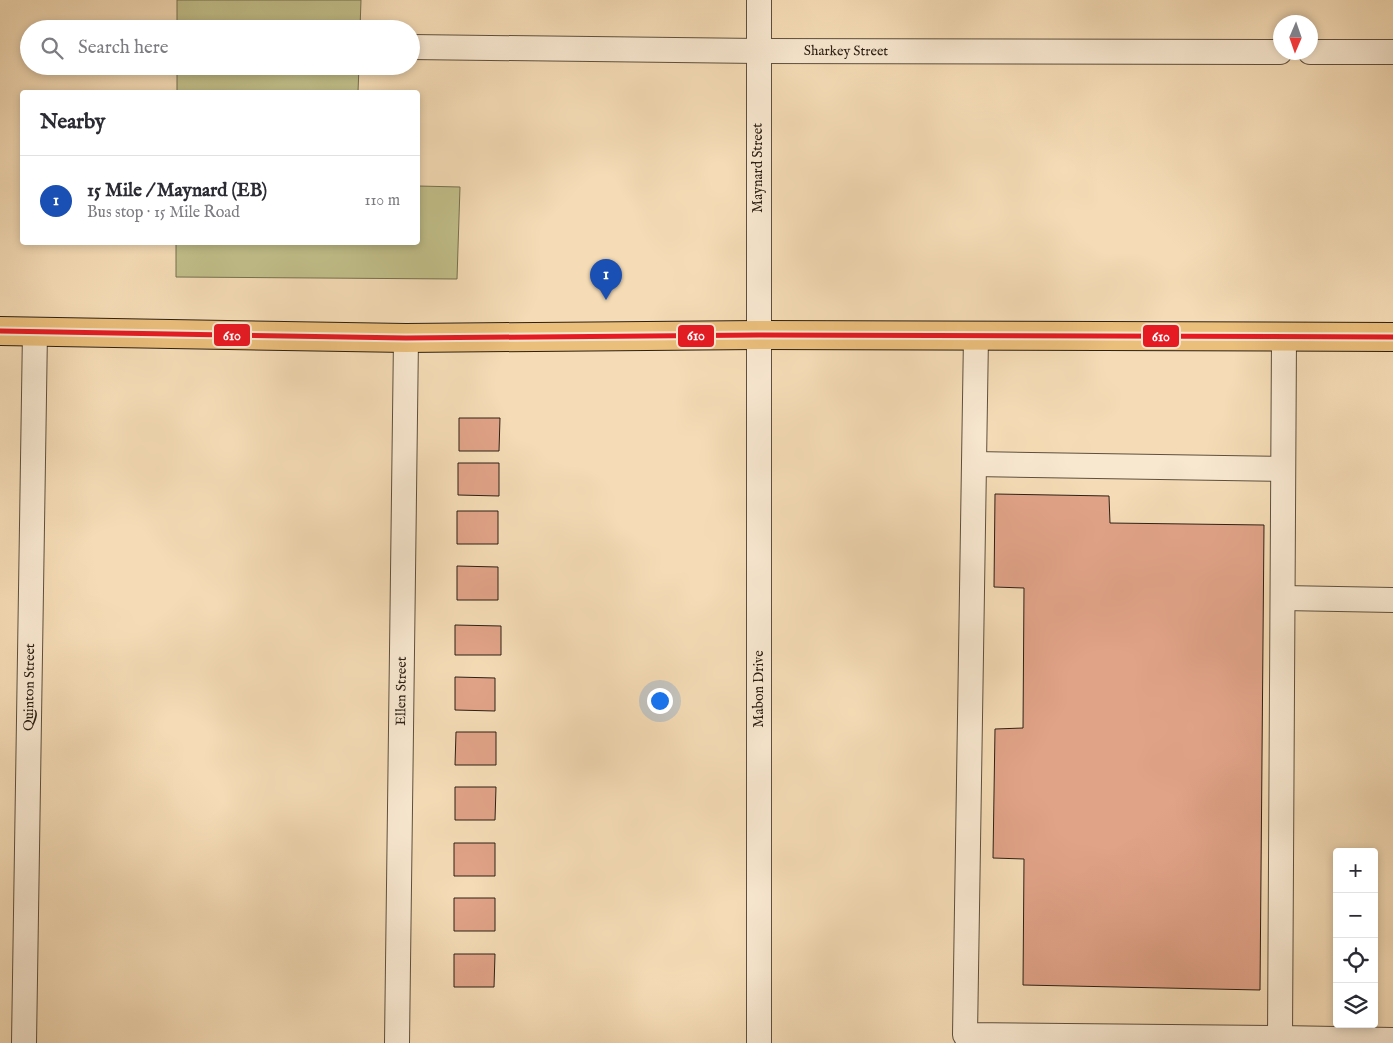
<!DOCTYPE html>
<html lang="en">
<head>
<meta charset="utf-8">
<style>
	body { margin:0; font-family:"IM FELL English",serif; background:#f2f2f3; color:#2b2b33 }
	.controls { position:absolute; right:15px; bottom:15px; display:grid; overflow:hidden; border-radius:5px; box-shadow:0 2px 8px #0003 }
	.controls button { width:45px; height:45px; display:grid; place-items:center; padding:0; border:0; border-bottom:1px solid #e1e1e2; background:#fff; color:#2b2b33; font:25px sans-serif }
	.compass { position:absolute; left:1273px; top:15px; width:45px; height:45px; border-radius:50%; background:#fff; box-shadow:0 2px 8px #0003; rotate:182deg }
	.you { position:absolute; left:659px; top:700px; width:18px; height:18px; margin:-12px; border:4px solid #fff; border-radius:50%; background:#1a73e8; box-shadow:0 0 0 8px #1a73e833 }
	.badge { display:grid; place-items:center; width:32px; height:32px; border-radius:50%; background:#db2777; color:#fff; font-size:16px; font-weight:700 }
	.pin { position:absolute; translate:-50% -41px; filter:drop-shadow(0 1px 2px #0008) }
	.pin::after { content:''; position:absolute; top:26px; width:18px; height:15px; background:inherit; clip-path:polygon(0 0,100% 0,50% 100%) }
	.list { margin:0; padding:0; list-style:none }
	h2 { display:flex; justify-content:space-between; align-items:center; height:65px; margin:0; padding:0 20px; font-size:21px }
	h2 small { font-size:16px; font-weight:400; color:#7c7c81 }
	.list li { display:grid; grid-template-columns:32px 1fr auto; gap:15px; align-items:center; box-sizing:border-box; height:90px; padding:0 20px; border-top:1px solid #e1e1e2 }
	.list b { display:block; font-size:19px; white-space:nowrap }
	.list p { margin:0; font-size:16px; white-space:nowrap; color:#7c7c81 }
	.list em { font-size:16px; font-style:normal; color:#7c7c81 }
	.icon { flex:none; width:28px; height:28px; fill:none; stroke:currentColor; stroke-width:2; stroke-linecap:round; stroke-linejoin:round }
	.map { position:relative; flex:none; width:1393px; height:1043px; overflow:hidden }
	.search { position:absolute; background:#fff; box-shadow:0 2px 8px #0003; left:20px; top:20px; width:400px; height:55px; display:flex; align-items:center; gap:12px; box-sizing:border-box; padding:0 18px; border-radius:28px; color:#7c7c81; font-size:19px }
	.panel { position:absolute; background:#fff; box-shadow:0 2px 8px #0003; left:20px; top:90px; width:400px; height:155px; border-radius:5px }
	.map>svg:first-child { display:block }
</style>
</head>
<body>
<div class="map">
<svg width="1393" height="1043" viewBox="0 0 1393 1043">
	<rect width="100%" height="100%" fill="#f5dcb6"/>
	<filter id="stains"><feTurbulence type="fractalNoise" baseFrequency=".004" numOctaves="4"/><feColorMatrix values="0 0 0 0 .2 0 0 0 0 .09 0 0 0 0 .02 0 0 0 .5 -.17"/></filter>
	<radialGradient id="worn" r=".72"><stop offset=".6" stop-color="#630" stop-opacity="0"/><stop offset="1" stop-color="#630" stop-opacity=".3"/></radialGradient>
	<path fill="#c1bf8a" stroke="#767050" d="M 177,0 L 361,0 L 360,29 L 177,29 Z
		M 177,66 L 359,66 L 358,92 L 177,92 Z
		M 418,186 L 460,187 L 457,279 L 176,277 L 176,243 L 418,242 Z"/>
	<path fill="#e1a388" stroke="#2c2016" d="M 459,418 L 500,418 L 499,451 L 459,451 Z
		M 458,463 L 499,463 L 499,496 L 458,495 Z
		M 995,494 L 1109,496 L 1110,523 L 1264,525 L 1260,990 L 1023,985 L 1024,859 L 993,858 L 995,729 L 1023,728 L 1024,588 L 994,587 Z
		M 457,511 L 498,511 L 498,544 L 457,544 Z
		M 457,566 L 498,567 L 498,600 L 457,600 Z
		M 455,625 L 501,626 L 501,655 L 455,655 Z
		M 455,677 L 495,678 L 495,711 L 455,710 Z
		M 456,732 L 496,732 L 496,765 L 455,765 Z
		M 455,787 L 496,787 L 495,820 L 455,820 Z
		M 454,843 L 495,843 L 495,876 L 454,876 Z
		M 454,898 L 495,898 L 495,931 L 454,931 Z
		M 454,954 L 495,954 L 494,987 L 454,987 Z"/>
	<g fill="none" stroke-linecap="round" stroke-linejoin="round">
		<g stroke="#5e4f3e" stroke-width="26">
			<g id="minor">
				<path id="s1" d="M 411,47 L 759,51 L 1280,52"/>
				<path d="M 1310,52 L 1393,52"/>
				<path d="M 976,336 L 965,1035 L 1280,1038 L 1284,337"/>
				<path d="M 974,464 L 1283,469"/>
				<path d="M 1283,598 L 1393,600"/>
				<path d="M 1280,1038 L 1393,1040"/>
				<path id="s2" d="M 24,1043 L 35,331"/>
				<path id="s3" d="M 397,1043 L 406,338"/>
				<path d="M 759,1043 L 759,0"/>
			</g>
		</g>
		<g stroke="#2c2016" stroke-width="30">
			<path id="major" d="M 0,331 L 406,338 L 758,335 L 1393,337"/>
		</g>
		<use href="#minor" stroke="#f8e8d0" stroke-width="24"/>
		<use href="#major" stroke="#eabe7b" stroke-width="28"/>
		<g stroke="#f8e8d0" stroke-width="9">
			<path id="bus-1" d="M 0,331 L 406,338 L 758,335 L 1393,337"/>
		</g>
		<use href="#bus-1" stroke="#e51a23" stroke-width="5"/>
	</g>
	<g text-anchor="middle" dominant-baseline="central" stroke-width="4.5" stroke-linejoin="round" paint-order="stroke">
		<g font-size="14" fill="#2c2016" stroke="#f8e8d0">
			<text stroke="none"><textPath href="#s1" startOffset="435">Sharkey Street</textPath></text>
			<text transform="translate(758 168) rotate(-90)">Maynard Street</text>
			<text stroke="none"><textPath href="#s2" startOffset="356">Quinton Street</textPath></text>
			<text transform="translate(759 689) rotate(-90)">Mabon Drive</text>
			<text stroke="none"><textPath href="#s3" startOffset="352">Ellen Street</textPath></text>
		</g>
	</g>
	<g stroke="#f8e8d0" stroke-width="2">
		<rect x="213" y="323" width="38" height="24" rx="5" fill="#e51a23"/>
		<rect x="677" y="324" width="38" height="24" rx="5" fill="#e51a23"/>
		<rect x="1142" y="324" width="38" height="24" rx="5" fill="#e51a23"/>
	</g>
	<g font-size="14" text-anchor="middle" font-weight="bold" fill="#fff">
		<text x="232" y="340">610</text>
		<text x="696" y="340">610</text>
		<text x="1161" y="341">610</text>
	</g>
	<rect width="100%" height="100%" filter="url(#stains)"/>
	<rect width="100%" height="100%" fill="url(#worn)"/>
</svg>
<div class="controls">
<button>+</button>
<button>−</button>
<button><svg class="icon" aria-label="locate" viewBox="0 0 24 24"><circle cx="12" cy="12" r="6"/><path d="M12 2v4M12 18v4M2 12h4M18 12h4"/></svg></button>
<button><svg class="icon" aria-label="layers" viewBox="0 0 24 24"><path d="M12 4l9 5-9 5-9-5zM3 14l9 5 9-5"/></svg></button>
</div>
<svg class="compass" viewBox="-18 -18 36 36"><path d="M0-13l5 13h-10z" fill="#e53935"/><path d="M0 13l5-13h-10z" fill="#7c7c81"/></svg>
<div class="you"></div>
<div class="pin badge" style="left:606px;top:300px;background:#1a4fb4">1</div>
<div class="search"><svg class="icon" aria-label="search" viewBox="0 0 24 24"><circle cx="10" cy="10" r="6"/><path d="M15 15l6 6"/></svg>Search here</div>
<section class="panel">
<h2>Nearby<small></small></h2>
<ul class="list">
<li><span class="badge" style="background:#1a4fb4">1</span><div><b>15 Mile / Maynard (EB)</b><p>Bus stop · 15 Mile Road</p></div><em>110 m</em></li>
</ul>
</section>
</div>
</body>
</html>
